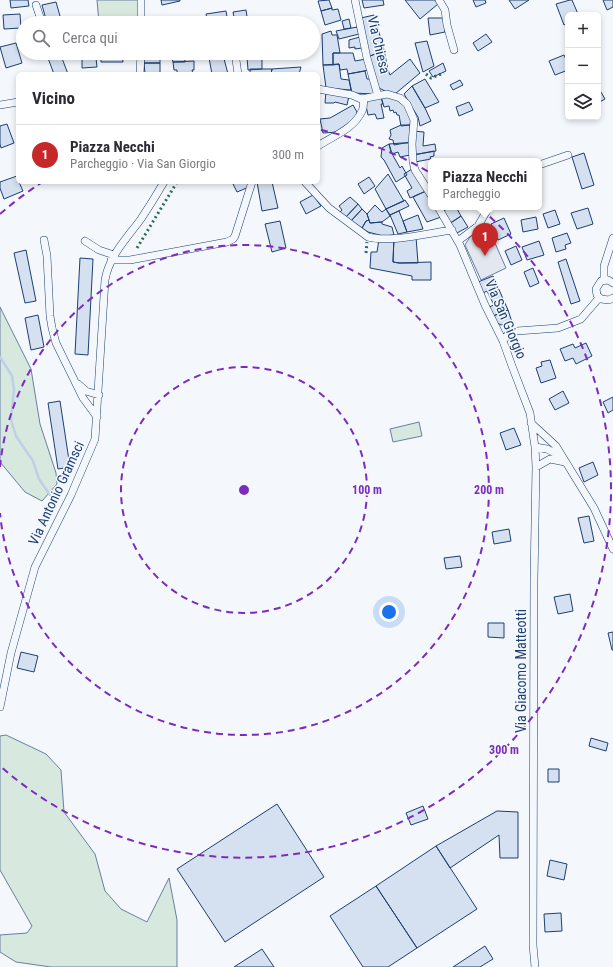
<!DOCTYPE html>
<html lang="it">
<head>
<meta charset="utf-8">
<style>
	body { margin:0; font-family:"Roboto Condensed",sans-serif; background:#f7f7f7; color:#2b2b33 }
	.controls { position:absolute; right:12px; top:12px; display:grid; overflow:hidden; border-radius:6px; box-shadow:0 2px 6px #0003 }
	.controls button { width:36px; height:36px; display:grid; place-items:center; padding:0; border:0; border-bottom:1px solid #e1e1e2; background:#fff; color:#2b2b33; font:20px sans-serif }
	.you { position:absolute; left:389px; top:612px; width:14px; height:14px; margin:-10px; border:3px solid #fff; border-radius:50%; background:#1a73e8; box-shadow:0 0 0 6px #1a73e833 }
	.badge { display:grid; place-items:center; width:26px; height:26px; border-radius:50%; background:#c62828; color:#fff; font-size:13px; font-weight:700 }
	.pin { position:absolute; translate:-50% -33px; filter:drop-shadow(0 1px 2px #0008) }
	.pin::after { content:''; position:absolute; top:21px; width:14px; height:12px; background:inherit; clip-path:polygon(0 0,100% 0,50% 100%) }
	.popup { position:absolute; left:428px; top:158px; width:114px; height:52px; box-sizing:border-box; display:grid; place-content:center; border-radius:6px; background:#fff; filter:drop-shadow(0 1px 3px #0005); font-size:13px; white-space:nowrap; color:#7c7c81 }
	.popup b { font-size:15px; color:#2b2b33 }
	.popup::after { content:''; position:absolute; left:50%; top:100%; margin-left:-8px; border:8px solid transparent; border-top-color:#fff }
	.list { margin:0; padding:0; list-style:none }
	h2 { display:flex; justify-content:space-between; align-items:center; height:52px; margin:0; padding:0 16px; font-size:17px }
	h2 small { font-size:13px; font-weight:400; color:#7c7c81 }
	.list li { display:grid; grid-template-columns:26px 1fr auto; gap:12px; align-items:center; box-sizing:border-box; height:60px; padding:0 16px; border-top:1px solid #e1e1e2 }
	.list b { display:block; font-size:15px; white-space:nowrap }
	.list p { margin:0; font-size:13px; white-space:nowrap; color:#7c7c81 }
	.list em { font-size:13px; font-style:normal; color:#7c7c81 }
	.icon { flex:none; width:22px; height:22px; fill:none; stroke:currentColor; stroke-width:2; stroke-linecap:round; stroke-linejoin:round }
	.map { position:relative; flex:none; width:613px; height:967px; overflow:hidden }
	.search { position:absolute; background:#fff; box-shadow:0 2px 6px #0003; left:16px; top:16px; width:304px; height:44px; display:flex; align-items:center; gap:10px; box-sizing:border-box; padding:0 14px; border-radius:22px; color:#7c7c81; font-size:15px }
	.panel { position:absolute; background:#fff; box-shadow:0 2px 6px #0003; left:16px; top:72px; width:304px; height:112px; border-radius:6px }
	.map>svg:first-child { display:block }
</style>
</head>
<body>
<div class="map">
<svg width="613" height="967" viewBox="0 0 613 967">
	<rect width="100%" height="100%" fill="#f4f7fb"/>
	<path fill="#d7e8df" stroke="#687fa3" d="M 97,0 L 138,0 L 138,23 L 99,23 Z
		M 0,307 L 31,369 L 40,424 L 56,473 L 57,484 L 42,501 L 25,492 L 0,462 Z
		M 419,422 L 422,436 L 393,442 L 390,429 Z
		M 6,735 L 46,754 L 61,770 L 64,812 L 95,854 L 105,891 L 121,909 L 147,922 L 169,878 L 177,920 L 177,967 L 51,967 L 16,962 L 0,952 L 0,935 L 27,933 L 32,926 L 0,870 L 0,736 Z"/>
	<path fill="#e3e8f0" stroke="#687fa3" d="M 487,225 L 506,268 L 481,280 L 465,245 L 470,237 Z"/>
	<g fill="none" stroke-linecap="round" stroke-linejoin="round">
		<path stroke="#bed0e5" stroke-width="2.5" d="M 0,357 L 12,376 L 14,389 L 11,420 L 16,436 L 33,461 L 39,479 L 50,495"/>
	</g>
	<path fill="#d5e0f0" stroke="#1d3f73" d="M 10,0 L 28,0 L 29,6 L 11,8 Z
		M 161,0 L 180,0 L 180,1 L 162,5 Z
		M 329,0 L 332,8 L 321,11 L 318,1 Z
		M 362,0 L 383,0 L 384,5 L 364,8 Z
		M 405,0 L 435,0 L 438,4 L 420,19 Z
		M 473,0 L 485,0 L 486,3 L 476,7 Z
		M 509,0 L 529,0 L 515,9 Z
		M 570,0 L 572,0 L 578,14 L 568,15 L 568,23 L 564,25 L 556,4 Z
		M 603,0 L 613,0 L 613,7 L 607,10 Z
		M 56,2 L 62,23 L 47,23 L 42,5 Z
		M 332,8 L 332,10 L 338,9 L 341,20 L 325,25 L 321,11 Z
		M 246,10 L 248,23 L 235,23 L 233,12 Z
		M 226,11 L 228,23 L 208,23 L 206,14 Z
		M 20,14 L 21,28 L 4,29 L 3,15 Z
		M 374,15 L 384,50 L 368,57 L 361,18 Z
		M 428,18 L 444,18 L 445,32 L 430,35 Z
		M 349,19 L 351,28 L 344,29 L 342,21 Z
		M 357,27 L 359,34 L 339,39 L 336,31 Z
		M 331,31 L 332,35 L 337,35 L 340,53 L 333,53 L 333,65 L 323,65 L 322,34 Z
		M 486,34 L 492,42 L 478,51 L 473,43 Z
		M 360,37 L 362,48 L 355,49 L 355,47 L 349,48 L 349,40 Z
		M 427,41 L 434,66 L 423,72 L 415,43 Z
		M 16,43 L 22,63 L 6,68 L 0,47 Z
		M 384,50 L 388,70 L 390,75 L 410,59 L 420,73 L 395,94 L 387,92 L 377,87 L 368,57 Z
		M 46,53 L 60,53 L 68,74 L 54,74 Z
		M 101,53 L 122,53 L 123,62 L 101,62 Z
		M 144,53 L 160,53 L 160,63 L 144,63 Z
		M 170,53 L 184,53 L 185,62 L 173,62 L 172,58 L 170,58 Z
		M 333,53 L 353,53 L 355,61 L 366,59 L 369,70 L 348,74 L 347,69 L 340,70 L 339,64 L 333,65 Z
		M 217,55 L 223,55 L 228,74 L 212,74 L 209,58 Z
		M 564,55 L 568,64 L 568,70 L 555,75 L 549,61 Z
		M 262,56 L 262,69 L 248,70 L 247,57 Z
		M 96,58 L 97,67 L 82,68 L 82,59 Z
		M 194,61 L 194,70 L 192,70 L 193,74 L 177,74 L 177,70 L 174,70 L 173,62 Z
		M 144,63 L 160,63 L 160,74 L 145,74 Z
		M 443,63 L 446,71 L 433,77 L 429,71 Z
		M 339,64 L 341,79 L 349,80 L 351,90 L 326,88 L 323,65 Z
		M 301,67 L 299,74 L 271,74 L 272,69 Z
		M 250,69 L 272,69 L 271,74 L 250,74 Z
		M 365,71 L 367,79 L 372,79 L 375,94 L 352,93 L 348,74 Z
		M 425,79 L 439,102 L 425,108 L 412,86 Z
		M 460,80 L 463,85 L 453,90 L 450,85 Z
		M 412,86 L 425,108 L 431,121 L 420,126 L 418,117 L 404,94 Z
		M 598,87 L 605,99 L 598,103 Z
		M 326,91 L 349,96 L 347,105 L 335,102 L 334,103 L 325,103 Z
		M 381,97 L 383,104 L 381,104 L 384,118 L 377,119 L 375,114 L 368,115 L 365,101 Z
		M 381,97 L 393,97 L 406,107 L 411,121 L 410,125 L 401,126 L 399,115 L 397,115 L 396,112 L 394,113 L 393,110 L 390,111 L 389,106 L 384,107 Z
		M 469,102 L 473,110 L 459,116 L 456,107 Z
		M 353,105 L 357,112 L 355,119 L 338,132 L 323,133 L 320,119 L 330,118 Z
		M 7,124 L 14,143 L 1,148 L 0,144 L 0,126 Z
		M 401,125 L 410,125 L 410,142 L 394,145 L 393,140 L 389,139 L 391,135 L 390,130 Z
		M 414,131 L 424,132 L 423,146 L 435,144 L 436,151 L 413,155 Z
		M 402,143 L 409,143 L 410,155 L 400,157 L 398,152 L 392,154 L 389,144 Z
		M 389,144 L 391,152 L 400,168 L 402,166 L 407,175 L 396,182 L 384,160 L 381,157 L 382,148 Z
		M 434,151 L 434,156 L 430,157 L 431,159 L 415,162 L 413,155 Z
		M 584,153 L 594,185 L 582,189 L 572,157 Z
		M 412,169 L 426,191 L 410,198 L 407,191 L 412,188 L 404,174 Z
		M 388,174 L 404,201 L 386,209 L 375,189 Z
		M 17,176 L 18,182 L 19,182 L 23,191 L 4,199 L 0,188 L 0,182 Z
		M 369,177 L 375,186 L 364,194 L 358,184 Z
		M 232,182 L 247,182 L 249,187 L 237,192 Z
		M 257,182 L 272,182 L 278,208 L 262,211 Z
		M 426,191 L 431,199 L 431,207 L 435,207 L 441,217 L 427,222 L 413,197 Z
		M 313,195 L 321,206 L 306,214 L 300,202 Z
		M 350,197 L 358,204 L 346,217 L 340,212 L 342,210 L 339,206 Z
		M 405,200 L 409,206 L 390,215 L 386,209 Z
		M 358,204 L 362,209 L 351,221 L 346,217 Z
		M 375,205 L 382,212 L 386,209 L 390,216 L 382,222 L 370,223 L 367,214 Z
		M 450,207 L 456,207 L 461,216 L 449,224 L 442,212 Z
		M 588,208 L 593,224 L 577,229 L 571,213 Z
		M 362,209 L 367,214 L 369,220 L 366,221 L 362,228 L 351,221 Z
		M 555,210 L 560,224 L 548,228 L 543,214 Z
		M 399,211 L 403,221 L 407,232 L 398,234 L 390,215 Z
		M 418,215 L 423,229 L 407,232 L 403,221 Z
		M 461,216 L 468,227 L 457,233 L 449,224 Z
		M 536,217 L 538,229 L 523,232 L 521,220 Z
		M 504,218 L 511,234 L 498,240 L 491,224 Z
		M 369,220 L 370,223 L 382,222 L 382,224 L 392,227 L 394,235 L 383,236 L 368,232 L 362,228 L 366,221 Z
		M 280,221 L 286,248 L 272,252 L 265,224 Z
		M 567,233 L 571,243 L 565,245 L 566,249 L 556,252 L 552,238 Z
		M 394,237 L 393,262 L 399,263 L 431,262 L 431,280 L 412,280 L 412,276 L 370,268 L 371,252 L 377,252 L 379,239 Z
		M 394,237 L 416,237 L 418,263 L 399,263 L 393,262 Z
		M 539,241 L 544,255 L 527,260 L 522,247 Z
		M 516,246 L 522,260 L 511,265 L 505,251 Z
		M 26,250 L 36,301 L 25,303 L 14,253 Z
		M 80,258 L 93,259 L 88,355 L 75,354 Z
		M 566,259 L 580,301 L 571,304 L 558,262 Z
		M 533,268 L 539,283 L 530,287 L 524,272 Z
		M 493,276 L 508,310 L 493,316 L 489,307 L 494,305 L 487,291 L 483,293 L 478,282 Z
		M 508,310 L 512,322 L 501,325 L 496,322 L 493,316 Z
		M 38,315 L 44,347 L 31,350 L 25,318 Z
		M 586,343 L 592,356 L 576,364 L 573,358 L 565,361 L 560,349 L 573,344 L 575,348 Z
		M 550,360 L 556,378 L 541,383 L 536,368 L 542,366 L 541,362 Z
		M 563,391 L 569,403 L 555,410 L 549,399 Z
		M 613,397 L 613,410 L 608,413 L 603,402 Z
		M 60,401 L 70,467 L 58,469 L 48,403 Z
		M 514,428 L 521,445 L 506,450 L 500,433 Z
		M 593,462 L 598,475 L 584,482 L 579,468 Z
		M 589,516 L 594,541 L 584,543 L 578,518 Z
		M 509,529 L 511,541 L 494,544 L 492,532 Z
		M 460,556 L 462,567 L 446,569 L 444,558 Z
		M 570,594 L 573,611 L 558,614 L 554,597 Z
		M 488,623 L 504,623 L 504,638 L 488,637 Z
		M 613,632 L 613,650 L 612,650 L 608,633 Z
		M 21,652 L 38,656 L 34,672 L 17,668 Z
		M 591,738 L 608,743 L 606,751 L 589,746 Z
		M 548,769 L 559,769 L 559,782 L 548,782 Z
		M 277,804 L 324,877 L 225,942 L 177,869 Z
		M 423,806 L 428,819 L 411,825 L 406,813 Z
		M 497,811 L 518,812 L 518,858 L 500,858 L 499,835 L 450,868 L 436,846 Z
		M 436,846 L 477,909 L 417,948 L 376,886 Z
		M 550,860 L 567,864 L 564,880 L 547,876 Z
		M 376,886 L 417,948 L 388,967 L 363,967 L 330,916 Z
		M 561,913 L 562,931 L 545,932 L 544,914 Z
		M 485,946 L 493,959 L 480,967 L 453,967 Z
		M 262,949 L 274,967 L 234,967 Z"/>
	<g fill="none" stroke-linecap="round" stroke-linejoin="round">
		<g stroke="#1d3f73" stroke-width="8">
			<path id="minor" d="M 355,0 L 367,58 L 378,96
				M 439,0 L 445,10 L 447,25 L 454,50
				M 36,5 L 42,23
				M 141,23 L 141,0
				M 235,53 L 238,74
				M 140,74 L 141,53
				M 318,89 L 352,95 L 361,99 L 387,94 L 400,98 L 407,104 L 414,120 L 412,144 L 413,162 L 415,170 L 431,195
				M 0,105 L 18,102
				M 318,146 C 333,136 354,129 362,111 C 364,108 363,103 364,99
				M 539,165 L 568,155
				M 305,182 L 329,208 L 368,237 C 391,243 428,233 452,230
				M 438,207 L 460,245 L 485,305 L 503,341 L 512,366 L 530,413 L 535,447 L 536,467 L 534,580 L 533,945 L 535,967
				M 44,240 L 47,256 L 50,316 L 52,328 L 56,343 L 83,398 L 97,417
				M 85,241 L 99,250 L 114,255
				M 458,241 L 478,226 L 489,207
				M 111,260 L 130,260 L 227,242 L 233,239 L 235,236 L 252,182
				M 604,280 L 604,266 L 613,238
				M 613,283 L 608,280 L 601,281 L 596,289 L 597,295 L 601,299 L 609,300 L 613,298
				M 503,341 L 509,333 L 517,331 L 558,328 L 581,319 L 599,298
				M 78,384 L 86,391 L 99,395
				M 531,423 L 556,446 L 594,508 L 613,549
				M 535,447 L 547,449 L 561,456
				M 536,467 L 550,459 L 565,462
				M 0,707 L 11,653 L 35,567 L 71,495 L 95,439 L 105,280 C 109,256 127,238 141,219 C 149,207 157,194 164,182"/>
		</g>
		<use href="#minor" stroke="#f4f7fb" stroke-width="7"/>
		<path stroke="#2c6c60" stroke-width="3" stroke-dasharray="2 3" stroke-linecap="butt" d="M 426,74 L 431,78 L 444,73
			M 137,248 L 177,182
			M 366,253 L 367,242"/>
	</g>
	<g fill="none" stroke="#7b2cbf" stroke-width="2" stroke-dasharray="7 5">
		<circle cx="244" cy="490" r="123"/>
		<path d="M0 467A245 245 0 1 1 0 513"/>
		<path d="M0 214A368 368 0 0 1 41 183M321 130A368 368 0 1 1 0 766"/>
	</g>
	<g text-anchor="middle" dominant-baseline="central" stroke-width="3" stroke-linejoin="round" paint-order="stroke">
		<g font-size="14" fill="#1d3f73" stroke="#f4f7fb">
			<text transform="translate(379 45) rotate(77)">Via Chiesa</text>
			<text transform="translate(506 319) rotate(67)">Via San Giorgio</text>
			<text transform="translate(56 493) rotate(-65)">Via Antonio Gramsci</text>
			<text transform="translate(521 671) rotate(-90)">Via Giacomo Matteotti</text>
		</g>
	</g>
	<circle cx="244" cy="490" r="6" fill="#7b2cbf" stroke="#f4f7fb" stroke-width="2"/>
	<g font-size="12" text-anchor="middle" font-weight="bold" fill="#7b2cbf" stroke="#f4f7fb" stroke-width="3" stroke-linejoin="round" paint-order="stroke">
		<text x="367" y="494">100 m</text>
		<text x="489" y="494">200 m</text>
		<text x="504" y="754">300 m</text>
	</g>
</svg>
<div class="controls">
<button>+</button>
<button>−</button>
<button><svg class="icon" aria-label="layers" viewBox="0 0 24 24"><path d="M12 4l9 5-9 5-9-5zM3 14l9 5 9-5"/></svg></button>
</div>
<div class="you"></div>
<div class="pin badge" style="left:485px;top:256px">1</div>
<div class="popup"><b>Piazza Necchi</b>Parcheggio</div>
<div class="search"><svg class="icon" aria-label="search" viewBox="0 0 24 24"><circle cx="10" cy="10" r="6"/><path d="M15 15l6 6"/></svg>Cerca qui</div>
<section class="panel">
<h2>Vicino<small></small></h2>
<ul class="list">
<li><span class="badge">1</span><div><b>Piazza Necchi</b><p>Parcheggio · Via San Giorgio</p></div><em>300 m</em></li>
</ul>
</section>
</div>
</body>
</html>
